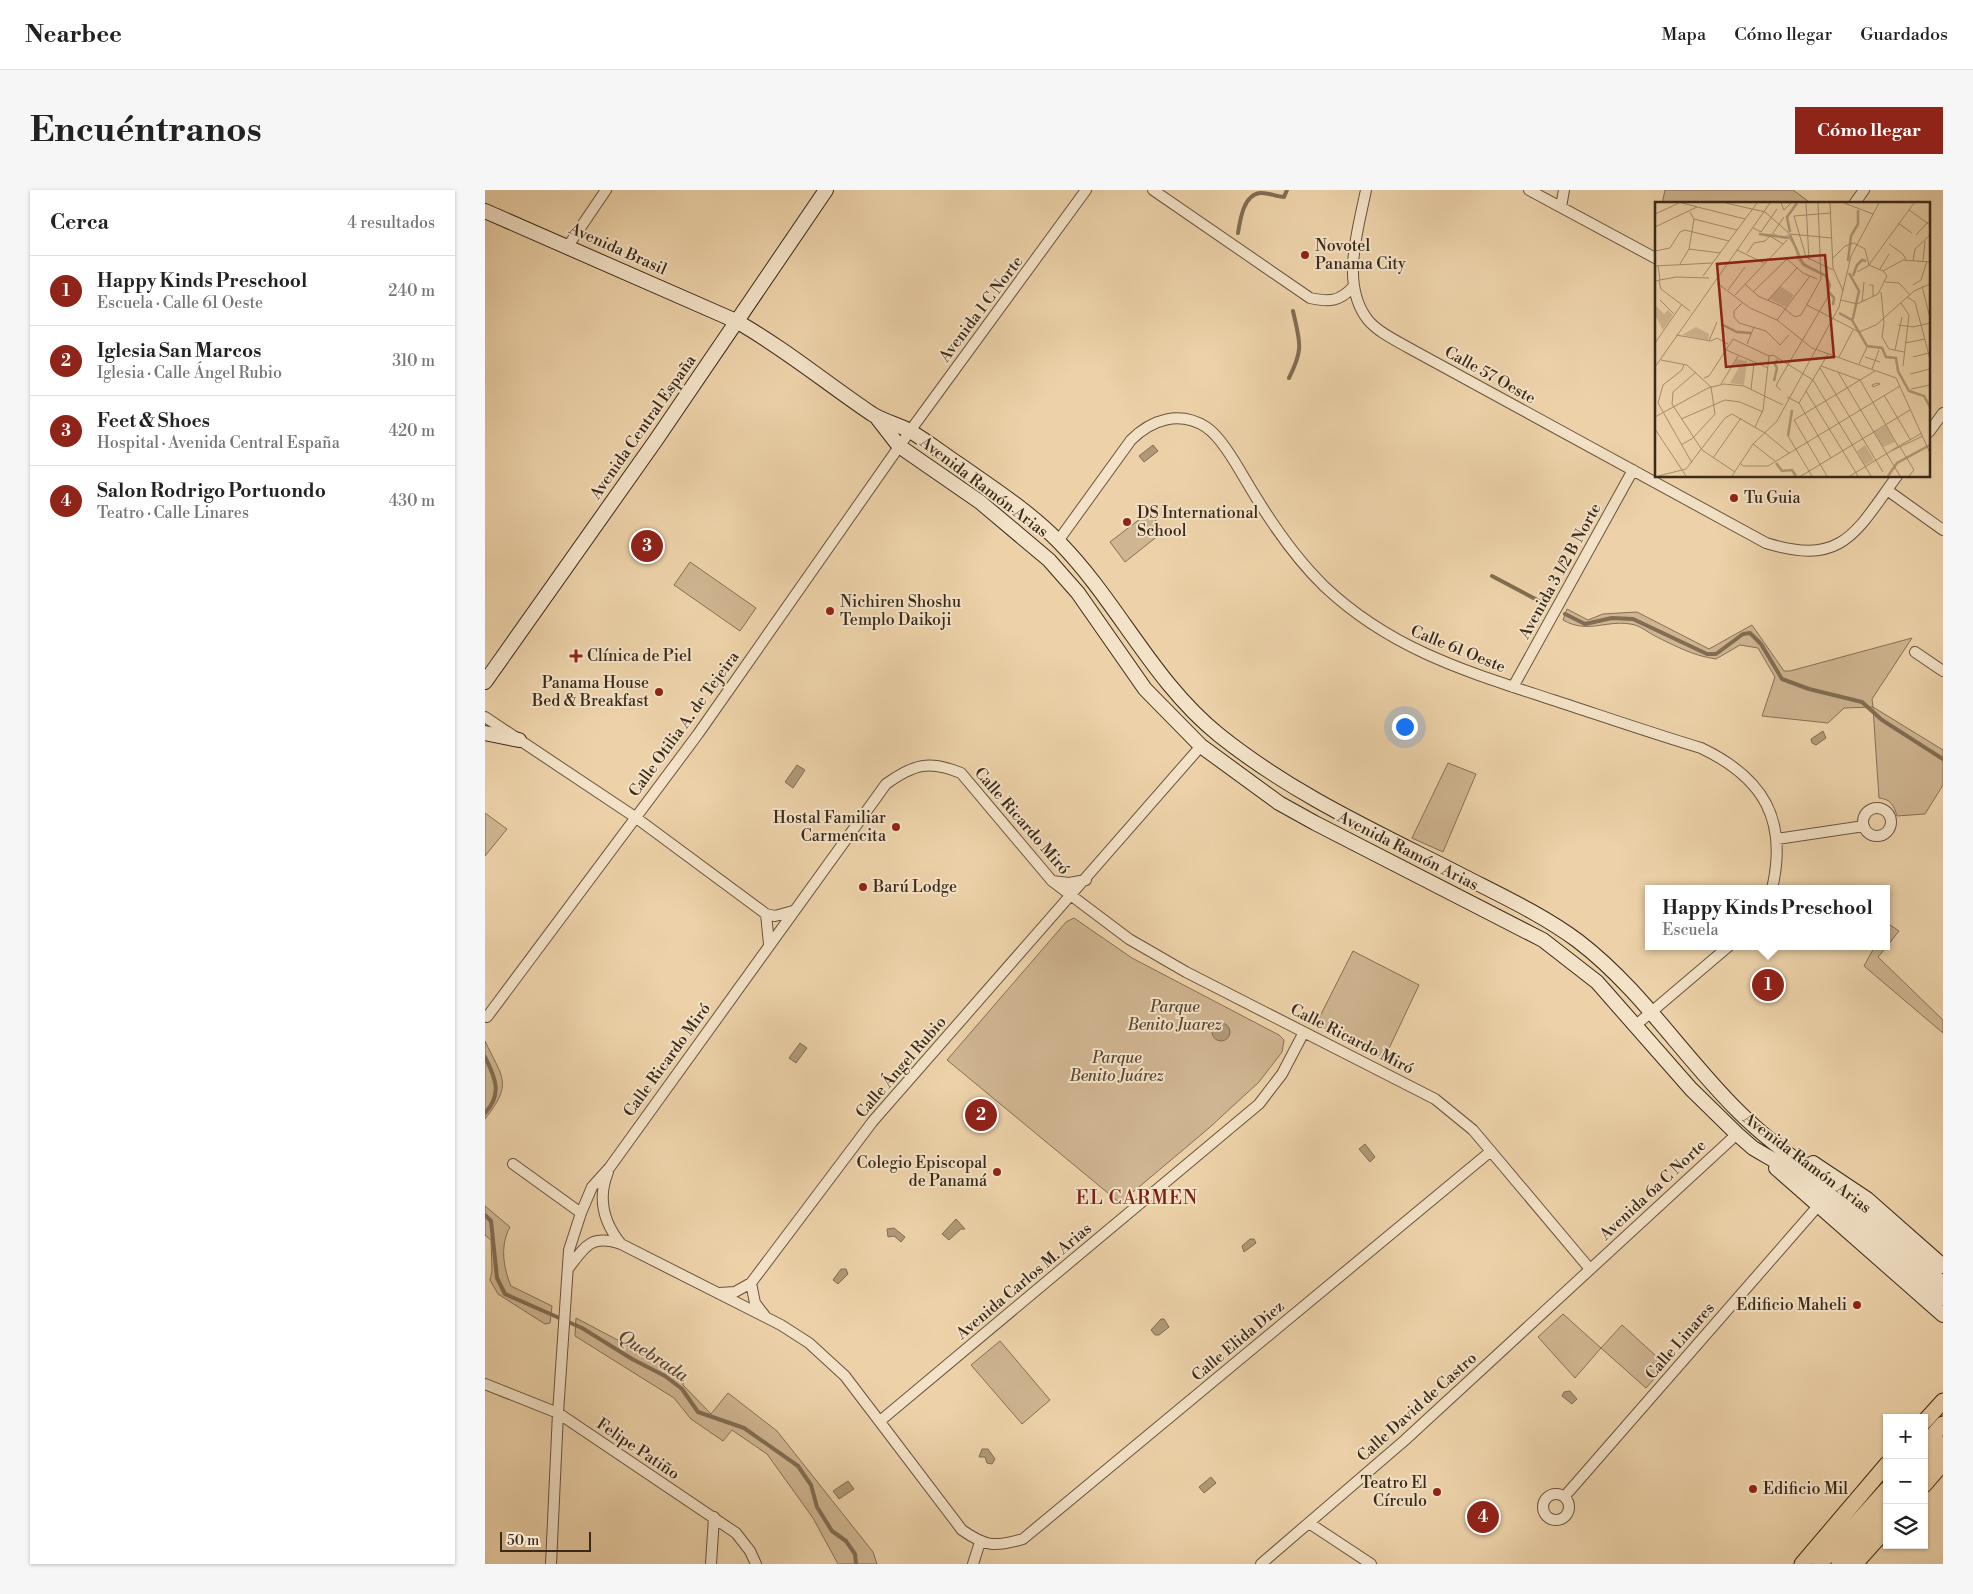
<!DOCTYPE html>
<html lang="es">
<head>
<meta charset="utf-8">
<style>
	body { margin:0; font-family:"Libre Bodoni",serif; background:#f6f6f6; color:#222 }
	.controls { position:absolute; right:15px; bottom:15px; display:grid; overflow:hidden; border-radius:0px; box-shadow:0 1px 4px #0004 }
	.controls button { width:45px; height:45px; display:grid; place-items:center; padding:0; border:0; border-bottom:1px solid #e0e0e0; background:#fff; color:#222; font:25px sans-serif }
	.scale { position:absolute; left:15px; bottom:12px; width:91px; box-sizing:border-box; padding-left:5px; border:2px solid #3a2a1a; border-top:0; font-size:14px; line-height:18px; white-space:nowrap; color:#3a2a1a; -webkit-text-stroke:4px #f3e2c7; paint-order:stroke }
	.you { position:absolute; left:919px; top:536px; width:18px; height:18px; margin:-12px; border:4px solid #fff; border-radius:50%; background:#1a73e8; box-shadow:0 0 0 8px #1a73e833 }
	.badge { display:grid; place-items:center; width:32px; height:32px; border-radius:50%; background:#8f2418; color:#fff; font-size:16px; font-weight:700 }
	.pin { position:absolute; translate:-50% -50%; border:2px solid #fff; box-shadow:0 1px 5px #0006 }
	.popup { position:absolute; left:1160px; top:695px; width:245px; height:65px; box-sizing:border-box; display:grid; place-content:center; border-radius:0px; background:#fff; filter:drop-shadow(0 1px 4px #0005); font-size:16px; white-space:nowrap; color:#767676 }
	.popup b { font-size:19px; color:#222 }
	.popup::after { content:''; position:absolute; left:50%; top:100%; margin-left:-10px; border:10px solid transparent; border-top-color:#fff }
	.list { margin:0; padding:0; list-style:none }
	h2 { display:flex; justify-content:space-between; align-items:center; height:65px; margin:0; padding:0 20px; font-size:21px }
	h2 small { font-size:16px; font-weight:400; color:#767676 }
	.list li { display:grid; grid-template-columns:32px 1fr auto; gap:15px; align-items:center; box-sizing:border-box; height:70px; padding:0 20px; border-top:1px solid #e0e0e0 }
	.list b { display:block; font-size:19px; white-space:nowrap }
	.list p { margin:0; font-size:16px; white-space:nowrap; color:#767676 }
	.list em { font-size:16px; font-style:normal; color:#767676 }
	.icon { flex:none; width:28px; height:28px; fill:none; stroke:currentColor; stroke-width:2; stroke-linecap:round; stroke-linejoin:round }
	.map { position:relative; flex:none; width:1458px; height:1374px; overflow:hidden; border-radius:0px }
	header { display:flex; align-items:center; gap:30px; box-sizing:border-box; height:70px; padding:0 25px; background:#fff; border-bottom:1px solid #e0e0e0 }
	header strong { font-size:24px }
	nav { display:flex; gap:28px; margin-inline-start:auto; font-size:18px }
	.intro { display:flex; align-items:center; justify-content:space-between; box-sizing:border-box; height:120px; padding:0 30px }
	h1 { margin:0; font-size:35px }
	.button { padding:12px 22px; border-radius:0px; background:#8f2418; color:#fff; font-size:18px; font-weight:700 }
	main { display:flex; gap:30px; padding:0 30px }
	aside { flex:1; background:#fff; border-radius:0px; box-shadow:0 1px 4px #0004 }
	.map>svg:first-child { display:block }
</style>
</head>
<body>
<header>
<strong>Nearbee</strong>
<nav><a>Mapa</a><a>Cómo llegar</a><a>Guardados</a></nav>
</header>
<div class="intro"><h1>Encuéntranos</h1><a class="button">Cómo llegar</a></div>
<main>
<aside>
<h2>Cerca<small>4 resultados</small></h2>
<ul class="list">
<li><span class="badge">1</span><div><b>Happy Kinds Preschool</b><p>Escuela · Calle 61 Oeste</p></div><em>240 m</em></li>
<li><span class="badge">2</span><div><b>Iglesia San Marcos</b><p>Iglesia · Calle Ángel Rubio</p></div><em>310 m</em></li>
<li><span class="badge">3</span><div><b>Feet &amp; Shoes</b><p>Hospital · Avenida Central España</p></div><em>420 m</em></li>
<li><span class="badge">4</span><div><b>Salon Rodrigo Portuondo</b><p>Teatro · Calle Linares</p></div><em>430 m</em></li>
</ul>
</aside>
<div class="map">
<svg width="1458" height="1374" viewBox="0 0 1458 1374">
	<rect width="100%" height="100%" fill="#edd2a9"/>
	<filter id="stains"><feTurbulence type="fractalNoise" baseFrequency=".004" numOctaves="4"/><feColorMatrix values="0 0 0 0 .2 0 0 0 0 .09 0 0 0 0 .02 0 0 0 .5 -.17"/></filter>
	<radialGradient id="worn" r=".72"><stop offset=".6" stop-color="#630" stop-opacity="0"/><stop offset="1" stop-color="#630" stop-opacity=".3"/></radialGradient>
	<path fill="#cfb591" stroke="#847056" d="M 1180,0 L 1308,0 L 1327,14 L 1177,14 Z
		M 664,322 L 679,341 L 640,372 L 625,352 Z
		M 205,372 L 271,418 L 255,441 L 189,395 Z
		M 1082,419 L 1103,430 L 1118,424 L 1152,422 L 1224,459 L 1267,435 L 1299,481 L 1305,481 L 1427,448 L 1387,509 L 1388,517 L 1458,560 L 1458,595 L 1440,624 L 1412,626 C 1409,615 1405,609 1394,608 L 1388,517 L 1359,518 L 1343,533 L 1277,526 L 1290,487 L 1273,458 L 1255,455 L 1231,469 C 1209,466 1190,456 1170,446 C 1164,443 1157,437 1150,435 C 1123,428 1104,445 1078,430 Z
		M 963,573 L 991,584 L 958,662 L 927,648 Z
		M 0,623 L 22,639 L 0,666 Z
		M 589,728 L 647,768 L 794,845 L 799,850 L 797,862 L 774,892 L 724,938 L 635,1013 L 462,870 L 581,732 Z
		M 1402,733 L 1414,741 L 1402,756 Z
		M 1390,756 L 1402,756 L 1393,767 L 1458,830 L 1458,843 L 1379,776 Z
		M 868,761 L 934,795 L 899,869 L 831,834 Z
		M 0,851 C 18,889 28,893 0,929 Z
		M 0,1016 L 25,1037 C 15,1055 18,1077 26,1096 L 67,1116 L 65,1133 L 60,1134 L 13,1104 L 5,1090 L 7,1081 L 6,1050 L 0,1045 Z
		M 1078,1124 L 1116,1158 L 1137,1135 L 1181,1175 L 1161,1198 L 1116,1158 L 1090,1188 L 1053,1147 Z
		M 91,1128 L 142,1155 L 199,1189 L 198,1195 L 226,1224 L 243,1203 L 292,1241 L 388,1362 L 392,1374 L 353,1374 L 328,1328 L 282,1264 L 247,1240 L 238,1251 L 206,1229 L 189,1208 L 90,1146 Z
		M 515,1151 L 565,1210 L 537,1234 L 486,1175 Z"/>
	<path fill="#b09978" stroke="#816d52" d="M 668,255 L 673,261 L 659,272 L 654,266 Z
		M 1338,541 L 1341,548 L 1331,555 L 1327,553 L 1326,549 Z
		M 312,575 L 320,580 L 308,598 L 300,592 Z
		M727 842a9 9 0 1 1 18 0a9 9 0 1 1-18 0Z
		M 315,853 L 322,858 L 311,873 L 304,868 Z
		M 880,954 L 890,967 L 885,972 L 874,959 Z
		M 471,1029 L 480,1039 L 476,1039 L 464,1050 L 457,1044 Z
		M 409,1038 L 420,1047 L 416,1052 L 409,1046 L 403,1047 L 402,1039 Z
		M 765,1049 L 769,1049 L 771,1053 L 759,1062 L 757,1056 Z
		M 356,1079 L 361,1079 L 363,1084 L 353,1094 L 348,1090 Z
		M 676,1129 L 679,1129 L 684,1137 L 674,1145 L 670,1145 L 666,1140 Z
		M 1085,1201 L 1092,1209 L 1087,1214 L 1077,1206 L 1079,1202 Z
		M 497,1259 L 503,1259 L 510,1269 L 507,1274 L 502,1273 L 500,1267 L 494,1267 Z
		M 726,1287 L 731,1293 L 719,1303 L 714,1297 Z
		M 363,1291 L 369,1299 L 354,1309 L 348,1301 Z"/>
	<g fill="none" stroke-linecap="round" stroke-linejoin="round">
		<path stroke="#816d52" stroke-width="4" d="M 753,43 C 755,31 758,5 775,3 C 783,2 791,7 799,7 L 802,0
			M 804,188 C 819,158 815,153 808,121
			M 1007,386 L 1056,412
			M 1080,424 L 1100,434 L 1127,428 L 1148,429 L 1222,464 L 1231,464 L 1258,444 L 1265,443 L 1276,454 L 1297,489 L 1324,499 L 1377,512 L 1397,530 L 1458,569
			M 0,867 C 10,887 18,904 0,923
			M 0,1025 L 6,1031 L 12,1088 L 20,1104 L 97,1138 L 147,1169 L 180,1186 L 197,1199 L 213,1222 L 259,1238 L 313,1276 L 326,1295 L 332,1317 L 347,1341 L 361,1351 L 370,1364 L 371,1374"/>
		<g stroke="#67543e" stroke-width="12">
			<path id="street" d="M 668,0 L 825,108 C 844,112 854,112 868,97
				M 881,0 C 873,40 855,95 883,130 C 893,142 910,150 924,158 L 1281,353 C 1358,377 1371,342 1412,286
				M 1044,0 L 1172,69
				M 1369,14 L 1379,0
				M 1076,17 L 1079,0
				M 83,56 L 121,0
				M 1444,242 L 1458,223
				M 1402,300 L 1458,340
				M 573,351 L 646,250 C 666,230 694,220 721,237 C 739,249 757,285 769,304 C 789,337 812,370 840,397 C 907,460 983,482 1068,510 C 1117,526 1166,543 1216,558 C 1279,588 1303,630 1287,699
				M 1430,462 L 1458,481
				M 1028,497 L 1148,280
				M 0,527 L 150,627 L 281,724 L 290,726 L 308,721
				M1378 632a14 14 0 1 1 28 0a14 14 0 1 1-28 0Z
				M 1292,649 L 1379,636
				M 567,691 L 584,693 L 601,690
				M 281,724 L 284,754
				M 2,827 L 213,544 L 425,241 L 601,0
				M 1151,835 L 1244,756
				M 28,974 L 96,1023
				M 123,982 C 112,1009 119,1033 136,1054
				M 83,1079 C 100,1056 106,1044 136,1054 L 296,1135 L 324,1153 L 360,1186 L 477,1340 C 501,1357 510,1357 538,1349 L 1006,961
				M 266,1093 L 270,1113 L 280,1126
				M 234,1103 L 250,1102 L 266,1093 L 388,931 L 716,556
				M 0,1194 L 73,1223 L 251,1343 L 265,1361 L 271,1374
				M 395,1231 L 774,914 L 797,884 L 819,842
				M1058 1317a13 13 0 1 1 26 0a13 13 0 1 1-26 0Z
				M 1080,1306 L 1333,1016
				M 824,1333 L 886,1374
				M 66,1374 L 73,1223 L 84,1060 L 96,1023 L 107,997 L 125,977 L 401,594 C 429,574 444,570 476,583 L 567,691 L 644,749 L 701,782 L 950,909 L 988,940 L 1105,1079
				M 226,1374 L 229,1327
				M 488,1374 L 495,1352
				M 776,1374 L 920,1250 L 1252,944"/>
		</g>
		<g stroke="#3a2a1a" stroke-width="16">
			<path id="secondary" d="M 0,21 L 251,131 C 299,158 341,193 387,224 C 398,231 411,234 423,240 C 441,250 458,264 475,275 C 509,299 545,322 574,352 C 633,412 667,491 734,545 C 809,605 892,642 978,686 C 1017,706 1058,725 1093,751 C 1156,799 1199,868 1254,922 C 1288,956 1328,981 1365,1011 C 1397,1037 1427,1066 1458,1094
				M 393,229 L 414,256 L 495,312 L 564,370 L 593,403 L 660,499 L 716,556 L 794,613 L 830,633 L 1058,750 L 1112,792 L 1206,899 L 1252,944 L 1268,958 L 1314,985 L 1363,1024 L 1458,1108
				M 0,492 L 171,250 L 341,0
				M 0,543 L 34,550
				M 1328,973 L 1382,1009 L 1458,1076
				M 1291,978 L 1458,1125"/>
		</g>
		<g stroke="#3a2a1a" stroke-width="17">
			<path id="primary" d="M 1439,1232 L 1458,1211
				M 1439,1255 L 1458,1234
				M 1439,1276 L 1458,1254
				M 1439,1295 L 1458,1273
				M 1317,1374 L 1402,1274
				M 1335,1374 L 1402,1299
				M 1354,1374 L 1402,1320
				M 1370,1374 L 1402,1338"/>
		</g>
		<use href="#street" stroke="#f3e2c7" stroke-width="10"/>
		<use href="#secondary" stroke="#f3e2c7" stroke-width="14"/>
		<use href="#primary" stroke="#edd2a9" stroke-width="15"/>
	</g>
	<g fill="#8f2418" stroke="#f3e2c7" stroke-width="2">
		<circle cx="820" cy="65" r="5"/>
		<circle cx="1249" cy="308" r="5"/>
		<circle cx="642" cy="332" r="5"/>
		<circle cx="345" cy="421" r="5"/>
		<path d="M88.5 458.5h5v5h5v5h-5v5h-5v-5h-5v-5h5z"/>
		<circle cx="174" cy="502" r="5"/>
		<circle cx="411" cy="637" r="5"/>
		<circle cx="378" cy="697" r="5"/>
		<circle cx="512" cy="982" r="5"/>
		<circle cx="1372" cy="1115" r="5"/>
		<circle cx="1268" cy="1299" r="5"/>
		<circle cx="952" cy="1302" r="5"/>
	</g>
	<g text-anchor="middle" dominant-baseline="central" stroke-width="4" stroke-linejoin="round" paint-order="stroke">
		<g font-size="16" fill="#3a2a1a" stroke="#f3e2c7" text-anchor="start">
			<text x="830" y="56">Novotel<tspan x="830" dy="18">Panama City</tspan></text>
			<text x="1259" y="308">Tu Guia</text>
			<text x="652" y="323">DS International<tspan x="652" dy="18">School</tspan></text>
			<text x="355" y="412">Nichiren Shoshu<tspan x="355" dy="18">Templo Daikoji</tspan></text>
			<text x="102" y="466">Clínica de Piel</text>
			<text x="164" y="493" text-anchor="end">Panama House<tspan x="164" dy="18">Bed &amp; Breakfast</tspan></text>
			<text x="401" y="628" text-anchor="end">Hostal Familiar<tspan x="401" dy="18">Carmencita</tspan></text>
			<text x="388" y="697">Barú Lodge</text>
			<text x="502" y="973" text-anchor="end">Colegio Episcopal<tspan x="502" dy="18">de Panamá</tspan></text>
			<text x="1362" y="1115" text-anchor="end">Edificio Maheli</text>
			<text x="942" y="1293" text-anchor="end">Teatro El<tspan x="942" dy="18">Círculo</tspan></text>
			<text x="1278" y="1299">Edificio Mil</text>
		</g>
		<g font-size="16" fill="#3a2a1a" stroke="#f3e2c7">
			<text transform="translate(133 59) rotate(24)">Avenida Brasil</text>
			<text transform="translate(496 119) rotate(-53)">Avenida 1 C Norte</text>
			<text transform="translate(1005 185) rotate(29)">Calle 57 Oeste</text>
			<text transform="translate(158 237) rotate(-55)">Avenida Central España</text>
			<text transform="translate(499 297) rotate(37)">Avenida Ramón Arias</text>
			<text transform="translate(1075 381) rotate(-61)">Avenida 3 1/2 B Norte</text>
			<text transform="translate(973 459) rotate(22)">Calle 61 Oeste</text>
			<text transform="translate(199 534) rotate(-54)">Calle Otilia A. de Tejeira</text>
			<text transform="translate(537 631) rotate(49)">Calle Ricardo Miró</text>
			<text transform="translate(923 661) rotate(27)">Avenida Ramón Arias</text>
			<text transform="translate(867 849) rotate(27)">Calle Ricardo Miró</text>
			<text transform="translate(182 870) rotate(-54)">Calle Ricardo Miró</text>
			<text transform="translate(416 877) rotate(-49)">Calle Ángel Rubio</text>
			<text transform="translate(1322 973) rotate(37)">Avenida Ramón Arias</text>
			<text transform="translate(1168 1000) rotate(-43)">Avenida 6a C Norte</text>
			<text transform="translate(539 1091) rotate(-40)">Avenida Carlos M. Arias</text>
			<text transform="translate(753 1151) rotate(-40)">Calle Elida Diez</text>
			<text transform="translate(1195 1151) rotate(-49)">Calle Linares</text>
			<text transform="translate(932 1217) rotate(-42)">Calle David de Castro</text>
			<text transform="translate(153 1259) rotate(34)">Felipe Patiño</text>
		</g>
		<g font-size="16" font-style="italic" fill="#584632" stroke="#f3e2c7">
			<text x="690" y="817">Parque<tspan x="690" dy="18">Benito Juarez</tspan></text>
			<text x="632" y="868">Parque<tspan x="632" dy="18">Benito Juárez</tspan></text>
		</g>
		<g font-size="18" font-style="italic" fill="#5d4b36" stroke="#f3e2c7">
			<text transform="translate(168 1166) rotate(33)">Quebrada</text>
		</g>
		<g font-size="19" letter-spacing="1" fill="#7a1f14" stroke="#f3e2c7">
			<text x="652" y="1008">EL CARMEN</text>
		</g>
	</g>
	<g transform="translate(1170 12)">
		<rect width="275" height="275" fill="#edd2a9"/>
		<path d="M 106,31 L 109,34 L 118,31 L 126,34 L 129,36 L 132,32 L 136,33 L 146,58 L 165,72 L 149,65 L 141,56 L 141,47 L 132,34 L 130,37 L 123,33 L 112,35 L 103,32 ZM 125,84 L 139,93 L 131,105 L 114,97 ZM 0,103 L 9,112 L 13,108 L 18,113 L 8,128 L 0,113 ZM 41,125 L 54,132 L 53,138 L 27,133 ZM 82,157 L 92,159 L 89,183 L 75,181 L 84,165 L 79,162 ZM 231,224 L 240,240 L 228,245 L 219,230 ZM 210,243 L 219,258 L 210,263 L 202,249 Z" fill="#cfb591"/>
		<path fill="none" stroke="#b09978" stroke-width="2.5" d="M 135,30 L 132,15 L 142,1M 104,32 L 134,36M 135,33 L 148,62 L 171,74 L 175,83 L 173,89 L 179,96 L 178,103M 193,59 L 196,34 L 203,22 L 203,8M 198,74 L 202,63 L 207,58 L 211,59M 184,111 L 197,118 L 198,116 L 204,89 L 194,71M 197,118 L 212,144 L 227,146 L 231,155 L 241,156 L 243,169 L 254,189 L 269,194 L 275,205M 66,122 L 82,130 L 96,131M 119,179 L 122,166 L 119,161 L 123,158M 133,234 L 137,208M 121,261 L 127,269 L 137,268 L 141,274M 233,274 L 242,261 L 275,243"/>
		<path fill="none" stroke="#a58f70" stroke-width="1" d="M 27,1 L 90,17M 71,1 L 110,10 L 135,32 L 177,36M 126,1 L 129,8 L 136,1M 151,1 L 154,58M 175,1 L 178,66 L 188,89M 189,1 L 218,12M 254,8 L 275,23M 176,11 L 139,14 L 151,55 L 178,68M 0,12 L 24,1M 39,17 L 82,28M 243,21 L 257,31M 0,25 L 42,5M 98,26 L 106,30 L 122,7M 118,31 L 129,15M 261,33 L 273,20M 234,42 L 248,52 L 251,58M 34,47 L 65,51M 82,48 L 109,61M 0,49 L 15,46 L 25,30 L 30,28 L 74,39M 92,51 L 99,41 L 110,39 L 115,34 L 128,42M 178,56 L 190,44 L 199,41 L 210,47 L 214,63M 258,59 L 260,47 L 275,33M 268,59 L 270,39M 25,62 L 34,47 L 39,17 L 35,10M 3,63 L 5,78M 214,63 L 228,69 L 248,58 L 275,60M 0,64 L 58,61M 225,67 L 234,52M 202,70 L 213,64 L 259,1M 48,74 L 102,1M 0,79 L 21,75 L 54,76M 4,79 L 6,87 L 35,109M 230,80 L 244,81 L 255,93M 62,81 L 95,106 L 122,118 L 157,146 L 241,176 L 275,251M 90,82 L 103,94 L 126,104 L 140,115 L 146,113 L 166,77 L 163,1M 214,83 L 218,83 L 218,95M 258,83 L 266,78 L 272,59M 267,84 L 275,116M 73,88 L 90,65M 98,90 L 132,57 L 148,71 L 162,77M 226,90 L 229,121 L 227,135 L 234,147 L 249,150M 80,93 L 132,38M 252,95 L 260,100 L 275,157M 5,98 L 19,112M 113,98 L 142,66M 186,98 L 202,102 L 223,92 L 232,74 L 228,69M 207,100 L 209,80M 246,101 L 254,113 L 248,164M 152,103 L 204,130 L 221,123 L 259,89 L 275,82M 79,115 L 84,121 L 111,129 L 125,143 L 134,133M 79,115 L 79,109 L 88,100M 122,118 L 155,74M 243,123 L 258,125 L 275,121M 21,133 L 56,139 L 62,136 L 73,142M 54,139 L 62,120M 0,141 L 27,102M 250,141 L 270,137M 92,142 L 99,125M 69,147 L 113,166M 240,148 L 247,115M 114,154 L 118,153 L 158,178 L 216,274M 184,155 L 198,128M 210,155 L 225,160M 258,155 L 274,151M 6,158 L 32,163 L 56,185 L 60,212 L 38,236 L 26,243M 29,162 L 27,168 L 8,183 L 3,201 L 37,261M 204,162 L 212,145M 166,164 L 205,178 L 243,244M 0,165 L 115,1M 165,166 L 228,270M 217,167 L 224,148M 41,170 L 18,190 L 17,202 L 47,248 L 80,270M 183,170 L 245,274M 255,172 L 275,167M 49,176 L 54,174 L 78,137 L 114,154M 222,181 L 225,182 L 218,185 L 217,183 ZM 66,182 L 83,154M 96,187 L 99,161M 256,187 L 275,183M 126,188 L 121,184 L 124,178 L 174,93M 151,189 L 203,274M 229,193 L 255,237M 132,195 L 144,201 L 176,256M 144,201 L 173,152M 0,215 L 53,186 L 69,182 L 89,184 L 128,203M 26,217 L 70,198 L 85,200 L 108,210M 100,225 L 108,208 L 114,154M 0,227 L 31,274M 133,234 L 157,274M 98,242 L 120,259M 245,245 L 259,268 L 254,274M 237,248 L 267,231M 236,249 L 268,234M 58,256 L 86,216M 85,261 L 88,264 L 113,264 L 245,184M 3,274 L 31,267 L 70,216 L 77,212 L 110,231 L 134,251M 77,274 L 98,242 L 122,219 L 184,105 L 196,54 L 224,1M 146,274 L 255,208M 172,274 L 139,218 L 220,169M 195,274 L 236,249"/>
		<path fill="#8f2418" fill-opacity="0.15" stroke="#8f2418" stroke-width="2.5" d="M 170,53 L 179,155 L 71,165 L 62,62 Z"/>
		<rect width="275" height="275" fill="none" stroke="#3a2a1a" stroke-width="2.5"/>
	</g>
	<rect width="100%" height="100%" filter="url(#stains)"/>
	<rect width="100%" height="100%" fill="url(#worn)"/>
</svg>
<div class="controls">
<button>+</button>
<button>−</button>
<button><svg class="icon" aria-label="layers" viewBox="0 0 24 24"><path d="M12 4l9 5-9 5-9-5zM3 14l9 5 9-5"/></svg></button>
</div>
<div class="scale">50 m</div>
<div class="you"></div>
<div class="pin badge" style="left:1283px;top:795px">1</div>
<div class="popup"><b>Happy Kinds Preschool</b>Escuela</div>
<div class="pin badge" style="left:496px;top:925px">2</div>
<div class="pin badge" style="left:162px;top:356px">3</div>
<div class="pin badge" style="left:998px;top:1327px">4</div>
</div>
</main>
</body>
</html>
